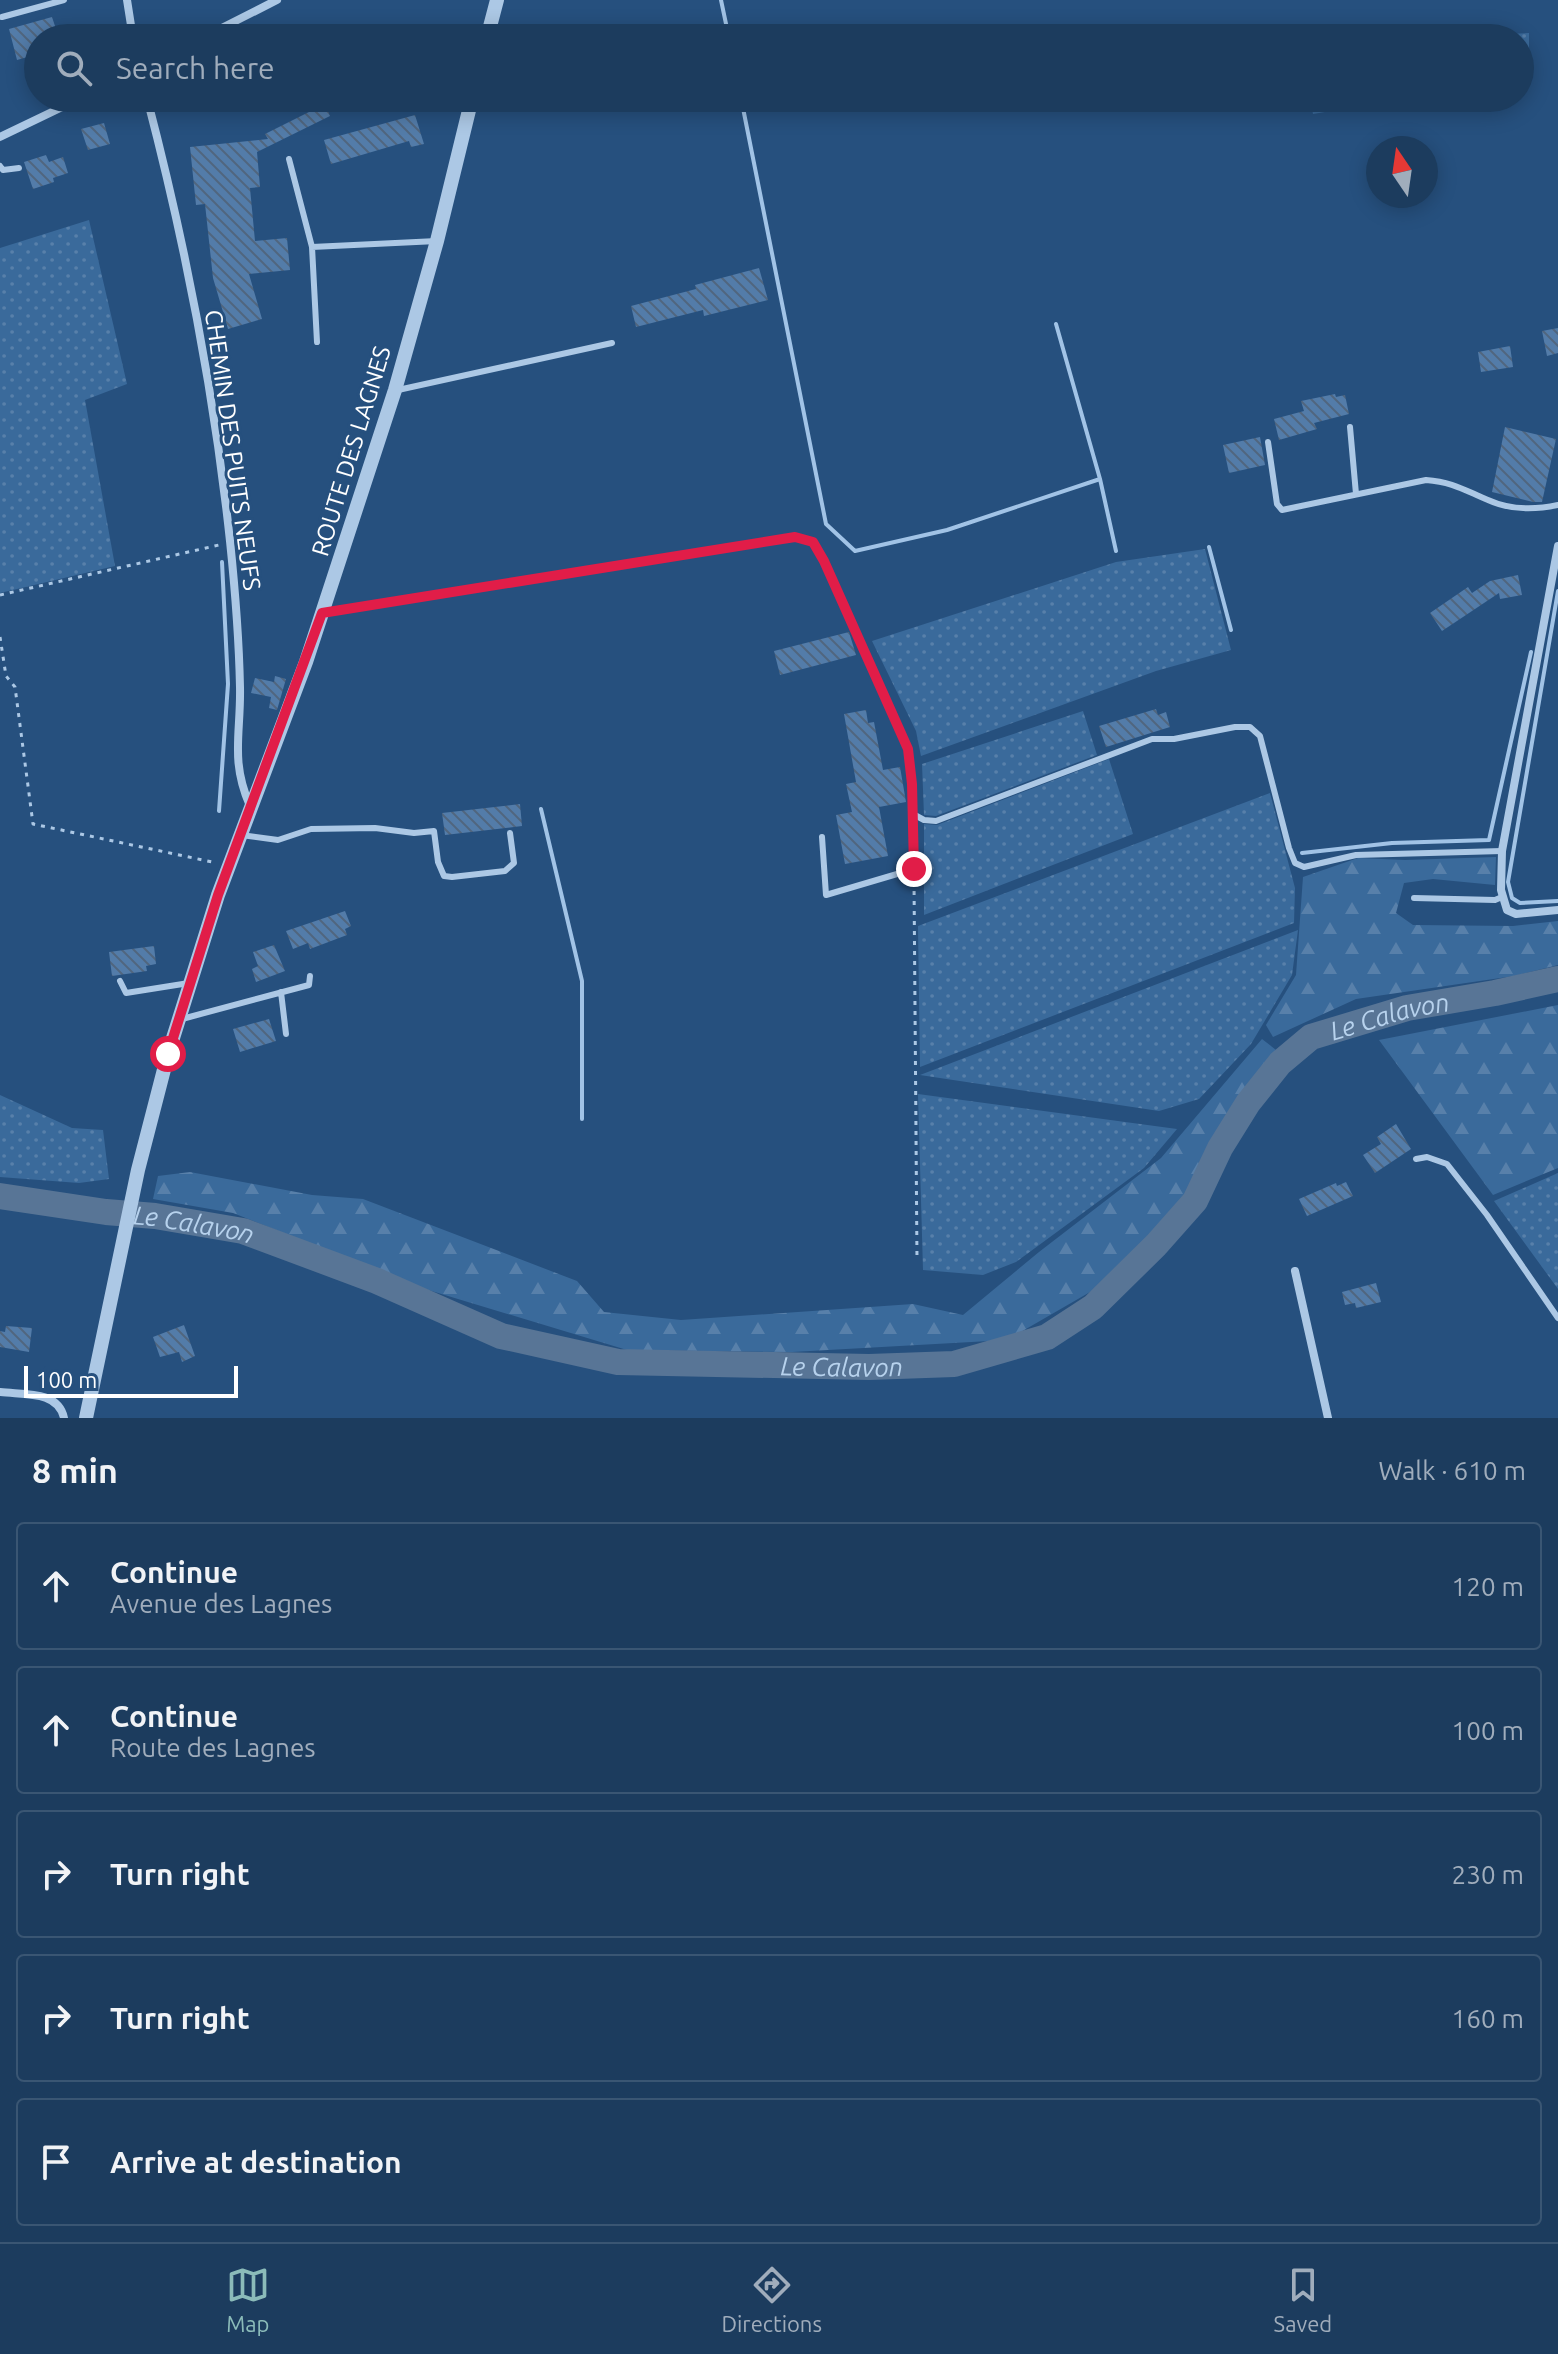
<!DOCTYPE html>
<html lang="en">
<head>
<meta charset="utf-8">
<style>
	body { margin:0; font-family:Ubuntu,sans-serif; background:#254364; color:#f1f3f6 }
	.compass { position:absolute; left:1366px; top:136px; width:72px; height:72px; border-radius:50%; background:#1c3c5e; box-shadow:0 4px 20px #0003; rotate:347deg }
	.scale { position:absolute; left:24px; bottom:20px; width:214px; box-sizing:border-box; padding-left:8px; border:4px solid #fff; border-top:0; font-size:22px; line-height:28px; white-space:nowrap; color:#fff; -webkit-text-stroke:6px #26507e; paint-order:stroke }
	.stop { position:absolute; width:24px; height:24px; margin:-18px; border:6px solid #e11d48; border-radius:50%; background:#fff }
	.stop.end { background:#e11d48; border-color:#fff; box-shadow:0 2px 8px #0008 }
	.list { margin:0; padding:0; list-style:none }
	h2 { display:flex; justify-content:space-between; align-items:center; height:104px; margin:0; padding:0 32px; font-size:34px }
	h2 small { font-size:26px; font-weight:400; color:#a0adbc }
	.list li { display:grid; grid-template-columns:52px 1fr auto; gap:24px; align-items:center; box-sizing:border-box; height:128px; margin:0 16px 16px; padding:0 16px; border:2px solid #3a5673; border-radius:8px }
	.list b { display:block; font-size:30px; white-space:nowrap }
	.list p { margin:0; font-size:26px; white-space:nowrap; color:#a0adbc }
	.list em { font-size:26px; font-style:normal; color:#a0adbc }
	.icon { flex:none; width:44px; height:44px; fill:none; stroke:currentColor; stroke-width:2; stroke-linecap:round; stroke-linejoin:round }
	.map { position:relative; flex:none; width:1558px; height:1418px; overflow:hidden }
	.search { position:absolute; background:#1c3c5e; box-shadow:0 4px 20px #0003; left:24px; right:24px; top:24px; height:88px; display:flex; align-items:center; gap:20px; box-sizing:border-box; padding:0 28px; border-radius:44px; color:#a0adbc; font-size:30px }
	.sheet { height:824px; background:#1c3c5e }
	nav { display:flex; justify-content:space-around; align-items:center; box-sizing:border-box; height:112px; border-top:2px solid #3a5673; background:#1c3c5e; font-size:22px; color:#a0adbc }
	nav a { display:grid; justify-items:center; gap:4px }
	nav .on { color:#8bbbb9 }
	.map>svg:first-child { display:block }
</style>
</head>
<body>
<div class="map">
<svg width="1558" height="1418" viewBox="0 0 1558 1418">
	<defs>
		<pattern id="grass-dots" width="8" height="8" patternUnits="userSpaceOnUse" patternTransform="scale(2)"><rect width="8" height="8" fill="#3a6a9b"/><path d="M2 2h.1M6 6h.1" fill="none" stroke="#5880aa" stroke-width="1.8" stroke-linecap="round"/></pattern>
		<pattern id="forest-firs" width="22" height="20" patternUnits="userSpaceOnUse" patternTransform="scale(2)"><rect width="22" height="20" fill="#3a6a9b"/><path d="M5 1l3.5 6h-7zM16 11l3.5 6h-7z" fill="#5880aa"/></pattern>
		<pattern id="building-back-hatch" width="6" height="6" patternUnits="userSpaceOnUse" patternTransform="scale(2)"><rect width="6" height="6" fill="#537ca9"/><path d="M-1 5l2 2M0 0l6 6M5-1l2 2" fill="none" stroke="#50667f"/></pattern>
	</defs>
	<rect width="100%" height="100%" fill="#26507e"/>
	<path fill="url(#grass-dots)" d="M 1529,33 L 1529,76 L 1520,78 L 1520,38 L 1409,38 Z
		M 1310,98 L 1407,98 L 1313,114 Z
		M 89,220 L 127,384 L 85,400 L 115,566 L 0,593 L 0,248 Z
		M 1205,549 L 1231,650 L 1156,671 L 921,756 L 916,731 L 872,641 L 1116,562 Z
		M 1083,711 L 1097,755 L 936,816 L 924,815 L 922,764 Z
		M 1109,759 L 1133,834 L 924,915 L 924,824 L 937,825 Z
		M 1270,793 L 1295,888 L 1294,923 L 920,1067 L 918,926 Z
		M 1298,930 L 1292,975 L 1251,1044 L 1199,1099 L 1159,1111 L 920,1075 Z
		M 918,1094 L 1177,1129 L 1144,1168 L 1016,1262 L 983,1275 L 923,1270 Z
		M 0,1095 L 72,1128 L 103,1130 L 109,1179 L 79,1183 L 0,1177 Z
		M 1558,1173 L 1558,1289 L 1494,1201 Z"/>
	<path fill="url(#forest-firs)" d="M 1496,857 L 1495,885 L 1433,879 L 1404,883 L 1396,913 L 1413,925 L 1513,926 L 1558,921 L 1558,965 L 1514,976 L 1356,999 L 1273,1037 L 1266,1025 L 1296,975 L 1303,877 L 1358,858 L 1405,860 Z
		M 1558,1005 L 1558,1168 L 1493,1195 L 1379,1040 Z
		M 1262,1039 L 1276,1050 L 1224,1127 L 1179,1211 L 1097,1288 L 1007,1340 L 792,1352 L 627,1350 L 425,1289 L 233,1213 L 153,1199 L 158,1176 L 190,1172 L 312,1195 L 363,1199 L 577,1281 L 604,1312 L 681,1320 L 913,1304 L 963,1315 L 1039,1252 L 1161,1158 Z"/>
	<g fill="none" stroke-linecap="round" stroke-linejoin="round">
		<path stroke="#a1c3e6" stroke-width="4" d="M 721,0 L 729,38
			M 741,98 L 826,524 L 855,551 L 947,530 L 1100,479 L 1116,551
			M 1056,324 L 1100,479
			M 1209,547 L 1231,630
			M 1558,591 L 1508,882 L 1512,898 L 1520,903 L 1558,901
			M 541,809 L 582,981 L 582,1119
			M 219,811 L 228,684 L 222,562
			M 1302,853 L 1392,843 L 1489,840 L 1531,652"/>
		<path stroke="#587596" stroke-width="26" id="s1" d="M 0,1196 L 106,1212 L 155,1216 L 243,1231 L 377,1281 L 501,1336 L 618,1362 L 869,1367 L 954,1364 L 1047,1337 L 1093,1307 L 1156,1245 L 1195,1201 L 1220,1148 L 1248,1103 L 1280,1063 L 1311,1037 L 1407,1008 L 1495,993 L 1558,979"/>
	</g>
	<path fill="url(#building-back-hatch)" d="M 52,17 L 56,29 L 71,25 L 74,38 L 38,38 L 38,54 L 17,60 L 9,29 Z
		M 325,104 L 330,116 L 257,152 L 260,187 L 250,188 L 255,241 L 287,238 L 290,270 L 249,274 L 262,319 L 228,329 L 213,278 L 205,204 L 196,205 L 190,147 L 268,139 L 265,134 Z
		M 415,115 L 424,144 L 411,147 L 409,141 L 331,164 L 324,140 Z
		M 104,123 L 110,144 L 88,150 L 81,129 Z
		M 46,155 L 49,162 L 63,157 L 68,173 L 53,178 L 54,182 L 33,189 L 24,162 Z
		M 759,268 L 768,300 L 704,316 L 703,310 L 636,327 L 631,306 L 696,289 L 695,285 Z
		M 1558,328 L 1558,353 L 1547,356 L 1542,331 Z
		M 1510,346 L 1513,367 L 1481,372 L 1478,352 Z
		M 1335,394 L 1336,397 L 1345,395 L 1349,414 L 1314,423 L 1317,429 L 1279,440 L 1274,419 L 1304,411 L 1301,401 Z
		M 1505,427 L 1556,439 L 1542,502 L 1533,502 L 1492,492 Z
		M 1260,437 L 1265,465 L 1229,473 L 1223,445 Z
		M 1518,575 L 1522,595 L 1500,599 L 1499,593 L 1442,631 L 1430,613 L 1468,587 L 1472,593 L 1490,581 Z
		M 849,632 L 856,655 L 780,675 L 774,651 Z
		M 275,676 L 286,679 L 277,710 L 269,708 L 271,697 L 251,693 L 255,678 L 274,682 Z
		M 1156,709 L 1158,715 L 1166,712 L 1170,727 L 1106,747 L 1099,726 Z
		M 866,710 L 868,723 L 874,722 L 883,770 L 900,767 L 906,802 L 879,807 L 888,856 L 845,864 L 836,815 L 852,812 L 846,784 L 856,782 L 844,714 Z
		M 520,804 L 522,826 L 445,835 L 442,813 Z
		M 345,911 L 351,926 L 345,929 L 347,935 L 310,949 L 308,943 L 293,949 L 286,931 Z
		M 274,945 L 285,971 L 256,982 L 252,969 L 258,966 L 253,952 Z
		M 154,946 L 156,964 L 146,966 L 147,971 L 112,976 L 109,952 Z
		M 269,1019 L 276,1041 L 240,1052 L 233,1029 Z
		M 1396,1124 L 1411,1149 L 1375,1173 L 1363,1155 L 1381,1144 L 1377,1137 Z
		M 1346,1182 L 1353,1196 L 1307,1216 L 1299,1199 L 1336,1183 L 1337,1186 Z
		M 1376,1283 L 1381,1302 L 1356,1308 L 1355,1303 L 1345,1305 L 1342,1292 Z
		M 184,1325 L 195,1356 L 182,1362 L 179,1352 L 160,1357 L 153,1337 Z
		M 6,1326 L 32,1328 L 29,1352 L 0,1347 L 0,1331 L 5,1332 Z"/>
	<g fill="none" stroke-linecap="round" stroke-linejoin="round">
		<path stroke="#acc8e5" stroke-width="3" stroke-dasharray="4 6" stroke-linecap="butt" d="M 0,595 L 219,545
			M 0,637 L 6,676 L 15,687 L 33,824 L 217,863
			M 914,881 L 917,1261"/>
		<path stroke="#acc8e5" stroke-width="6" d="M 2,17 L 64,0
			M 289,159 L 312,247 L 437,241
			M 0,166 L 3,170 L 19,168
			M 312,247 L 317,342
			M 398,390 L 612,343
			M 1350,427 L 1356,494
			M 1268,442 L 1277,504 L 1282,510 L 1426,480 C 1453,482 1464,490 1488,500 C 1510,510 1535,510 1558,505
			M 322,613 L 795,537 L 813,542 L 824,561 L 908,749 L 912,784 L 914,869 L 826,895 L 822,837
			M 913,814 L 924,820 L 936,821 L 1152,739 L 1174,739 L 1235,727 L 1250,727 L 1260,736 L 1289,848 L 1295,863 L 1304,867 L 1356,855 L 1502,851
			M 241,835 L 278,840 L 311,829 L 375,828 L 414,833 L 434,831 L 438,862 L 444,876 L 452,877 L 505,871 L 514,863 L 510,833
			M 1414,898 L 1495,900 L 1502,897
			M 120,981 L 126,993 L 189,983
			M 281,992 L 286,1034
			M 182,1019 L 309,985 L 310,976
			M 1416,1159 L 1427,1157 L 1447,1164 L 1487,1215 L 1558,1318"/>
		<path stroke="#acc8e5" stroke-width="8" d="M 127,0 L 133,38
			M 202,38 L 277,0
			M 147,98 C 185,243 214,392 230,541 C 235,589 239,639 240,687 C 241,734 230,760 250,806
			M 0,137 L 81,98
			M 1558,546 L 1502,851 L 1501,890 L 1507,910 L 1516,914 L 1558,910
			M 1295,1271 L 1328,1418
			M 0,1392 C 23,1395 58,1390 64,1418"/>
		<path stroke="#acc8e5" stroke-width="14" d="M 487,38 L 497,0
			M 86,1418 L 138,1170 L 168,1054 L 218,895 L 306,662 L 395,390 L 437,241 L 472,98"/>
	</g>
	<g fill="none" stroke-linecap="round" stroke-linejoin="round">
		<path stroke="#e11d48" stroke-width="10" d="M 168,1054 L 218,895 L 322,613 L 795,537 L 813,542 L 824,561 L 908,749 L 912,784 L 914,869"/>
	</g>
	<g text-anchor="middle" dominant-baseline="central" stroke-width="6" stroke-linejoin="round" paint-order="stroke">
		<g font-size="24" fill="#fff" stroke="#26507e">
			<text transform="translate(233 450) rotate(82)">CHEMIN DES PUITS NEUFS</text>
			<text transform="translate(351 451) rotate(-73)">ROUTE DES LAGNES</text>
		</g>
		<g font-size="26" font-style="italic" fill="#b7d2ed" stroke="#26507e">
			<text stroke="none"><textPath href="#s1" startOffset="1564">Le Calavon</textPath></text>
			<text stroke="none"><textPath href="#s1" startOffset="196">Le Calavon</textPath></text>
			<text stroke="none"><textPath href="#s1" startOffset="868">Le Calavon</textPath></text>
		</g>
	</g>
</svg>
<svg class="compass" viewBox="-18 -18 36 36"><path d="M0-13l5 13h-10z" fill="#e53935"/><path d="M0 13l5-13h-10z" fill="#a0adbc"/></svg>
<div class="scale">100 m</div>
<div class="stop" style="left:168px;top:1054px"></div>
<div class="stop end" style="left:914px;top:869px"></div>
<div class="search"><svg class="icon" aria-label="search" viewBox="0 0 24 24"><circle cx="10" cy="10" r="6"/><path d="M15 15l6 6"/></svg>Search here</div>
</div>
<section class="sheet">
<h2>8 min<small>Walk · 610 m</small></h2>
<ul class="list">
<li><svg class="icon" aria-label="ahead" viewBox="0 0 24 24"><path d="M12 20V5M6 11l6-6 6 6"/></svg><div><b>Continue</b><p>Avenue des Lagnes</p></div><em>120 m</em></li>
<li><svg class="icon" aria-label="ahead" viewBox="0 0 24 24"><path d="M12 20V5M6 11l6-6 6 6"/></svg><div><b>Continue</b><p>Route des Lagnes</p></div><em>100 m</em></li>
<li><svg class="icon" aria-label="right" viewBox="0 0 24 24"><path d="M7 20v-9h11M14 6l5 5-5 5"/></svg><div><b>Turn right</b></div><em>230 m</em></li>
<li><svg class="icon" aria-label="right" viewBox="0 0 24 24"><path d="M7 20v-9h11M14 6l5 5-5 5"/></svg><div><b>Turn right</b></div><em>160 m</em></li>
<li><svg class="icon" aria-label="arrive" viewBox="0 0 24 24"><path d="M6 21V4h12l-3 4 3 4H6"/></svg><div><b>Arrive at destination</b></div></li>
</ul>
</section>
<nav>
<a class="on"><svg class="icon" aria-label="map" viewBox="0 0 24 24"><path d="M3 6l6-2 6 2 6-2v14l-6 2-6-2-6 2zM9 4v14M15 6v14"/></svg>Map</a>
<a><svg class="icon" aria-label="directions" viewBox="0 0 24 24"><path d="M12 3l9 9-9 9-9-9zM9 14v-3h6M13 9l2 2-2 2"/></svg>Directions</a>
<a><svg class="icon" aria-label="saved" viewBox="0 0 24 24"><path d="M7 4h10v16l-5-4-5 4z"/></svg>Saved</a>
</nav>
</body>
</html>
